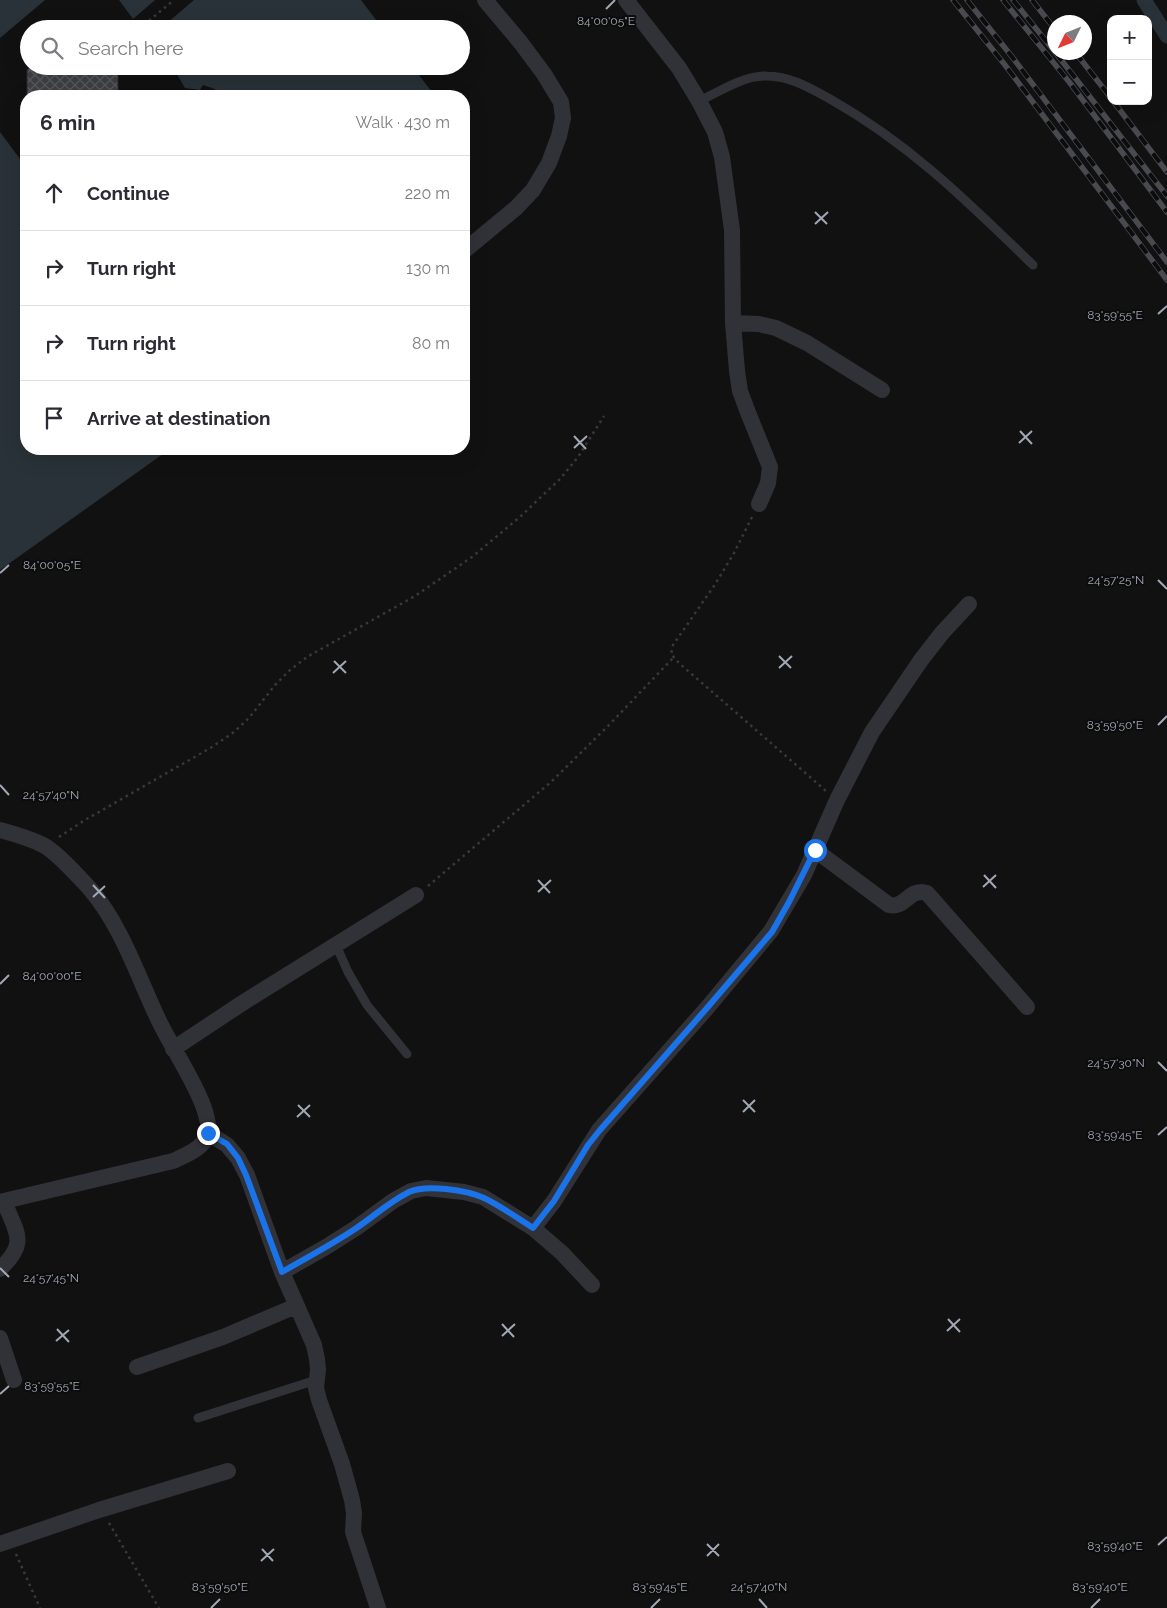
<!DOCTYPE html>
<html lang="en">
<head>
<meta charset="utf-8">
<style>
	body { margin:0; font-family:Raleway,sans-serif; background:#f7f7f7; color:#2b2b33 }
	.controls { position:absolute; right:15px; top:15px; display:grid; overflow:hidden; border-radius:10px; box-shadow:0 5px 20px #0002 }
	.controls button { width:45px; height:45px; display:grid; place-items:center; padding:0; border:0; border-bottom:1px solid #e1e1e2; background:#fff; color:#2b2b33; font:25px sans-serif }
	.compass { position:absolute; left:1047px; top:15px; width:45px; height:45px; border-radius:50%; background:#fff; box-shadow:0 5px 20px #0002; rotate:227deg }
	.stop { position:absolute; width:15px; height:15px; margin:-11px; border:4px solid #1a73e8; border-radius:50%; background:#fff }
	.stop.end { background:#1a73e8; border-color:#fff; box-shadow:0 1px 5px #0008 }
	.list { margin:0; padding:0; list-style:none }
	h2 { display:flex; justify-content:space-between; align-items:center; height:65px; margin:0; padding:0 20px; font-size:21px }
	h2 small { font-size:16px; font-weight:400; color:#7c7c81 }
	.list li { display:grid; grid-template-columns:32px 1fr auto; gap:15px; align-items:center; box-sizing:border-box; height:75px; padding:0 20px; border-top:1px solid #e1e1e2 }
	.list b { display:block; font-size:19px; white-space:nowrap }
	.list em { font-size:16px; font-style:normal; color:#7c7c81 }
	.icon { flex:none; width:28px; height:28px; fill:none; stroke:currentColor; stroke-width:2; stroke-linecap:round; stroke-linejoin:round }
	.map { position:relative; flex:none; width:1167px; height:1608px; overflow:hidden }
	.search { position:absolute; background:#fff; box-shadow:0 5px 20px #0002; left:20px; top:20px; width:450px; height:55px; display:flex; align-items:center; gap:12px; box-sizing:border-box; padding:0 18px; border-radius:28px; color:#7c7c81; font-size:19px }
	.panel { position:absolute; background:#fff; box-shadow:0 5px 20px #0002; left:20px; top:90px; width:450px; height:365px; border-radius:20px }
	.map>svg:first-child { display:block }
</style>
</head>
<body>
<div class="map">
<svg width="1167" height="1608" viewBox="0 0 1167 1608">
	<defs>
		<pattern id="building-cross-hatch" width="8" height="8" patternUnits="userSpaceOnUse" patternTransform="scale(1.25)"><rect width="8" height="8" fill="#3f4145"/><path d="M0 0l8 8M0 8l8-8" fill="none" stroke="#585a5d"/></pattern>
	</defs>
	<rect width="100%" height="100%" fill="#111112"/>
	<path fill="#293238" d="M 0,0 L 45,0 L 0,38 Z
		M 119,0 L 155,0 L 133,19 Z
		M 194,0 L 361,0 L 383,29 L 160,29 Z
		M 172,66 L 412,66 L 435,96 L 213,96 L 215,89 L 203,85 L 200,90 L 185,88 Z
		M 0,132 L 26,167 L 26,449 L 170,449 L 0,570 Z"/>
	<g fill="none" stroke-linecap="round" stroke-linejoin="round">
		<path stroke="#293238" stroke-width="15" d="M 1144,0 L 1167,36"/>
	</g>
	<path fill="url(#building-cross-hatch)" stroke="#2a2b2e" d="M 32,66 L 118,66 L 118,96 L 27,96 L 27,70 Z"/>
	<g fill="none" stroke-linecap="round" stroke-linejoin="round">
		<path stroke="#37393e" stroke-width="2.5" stroke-dasharray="2.5 4" stroke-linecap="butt" d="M 139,29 L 174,0
			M 752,517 L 734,553 L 714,586 L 673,645 L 671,654 L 679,663 L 826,791
			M 59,837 L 85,820 L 212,747 L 234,732 L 249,718 L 275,685 L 289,671 L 307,657 L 415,596 L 472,557 L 521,516 L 560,479 L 578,457 L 604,416
			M 428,886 L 551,782 L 609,725 L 673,658
			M 109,1523 L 159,1608
			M 16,1554 L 40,1608"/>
		<path stroke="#313237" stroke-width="9" d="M 699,101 C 719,92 744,75 767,76 C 790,76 810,88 830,99 C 910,144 968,202 1033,265
			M 336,945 L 348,972 L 367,1005 L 407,1054
			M 198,1418 L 316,1380"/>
		<path stroke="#313237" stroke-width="16" d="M 626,0 L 679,68 L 699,101 L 715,132 L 722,157 L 732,230 L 733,323 L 737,371 L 740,391 L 747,410 L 770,467 L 768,483 L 759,504
			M 464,251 L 516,208 L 533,190 L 549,163 L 559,136 L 563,118 L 561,102 L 544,74 L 521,43 L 485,0
			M 733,323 L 759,324 L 776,328 L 807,343 L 882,390
			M 0,830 C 15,834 29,838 43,845 C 57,852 79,877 90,889 C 122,926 139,980 160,1023 C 174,1051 194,1080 204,1108 C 206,1115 210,1126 208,1134 C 204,1148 186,1155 173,1161 L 0,1202
			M 815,850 L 889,905 C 905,909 910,887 927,893 L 1027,1007
			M 173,1049 L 244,1002 L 416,895
			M 208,1133 L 227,1145 L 238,1158 L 247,1175 L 282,1272 L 314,1345 L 317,1359 L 318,1370 L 316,1388 L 319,1400 L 342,1464 L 352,1500 L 354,1513 L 353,1532 L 378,1608
			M 533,1228 L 554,1201 L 599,1130 L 707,1008 L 771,931 L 804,875 L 837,800 L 872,732 L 921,660 L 942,633 L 969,604
			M 0,1269 C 29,1242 16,1233 4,1201
			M 282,1272 L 326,1247 L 356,1228 L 393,1201 L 411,1191 L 426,1188 L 464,1192 L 483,1197 L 533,1228 L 562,1253 L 592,1285
			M 0,1338 L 14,1380
			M 137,1367 L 223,1337 L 296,1306
			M 0,1544 L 99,1510 L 228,1471"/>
		<g stroke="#484a50" stroke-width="5.5">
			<path id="rail" d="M 953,0 L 1005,65 L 1167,280
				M 967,0 L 1013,58 L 1167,262
				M 1003,0 L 1070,83 L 1167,212
				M 1013,0 L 1054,51
				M 1032,0 L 1054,28
				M 1055,52 L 1167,196
				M 1075,52 L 1111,98
				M 1113,101 L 1167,172"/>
		</g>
		<use href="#rail" stroke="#0c0c0d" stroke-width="4" stroke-dasharray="11" stroke-linecap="butt"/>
	</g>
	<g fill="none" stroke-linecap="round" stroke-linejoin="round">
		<path stroke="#1a73e8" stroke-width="6" d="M 208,1133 L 227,1144 L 238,1158 L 246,1175 L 282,1272 C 306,1258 331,1245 355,1229 C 373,1217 389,1202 409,1192 C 426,1184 466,1190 484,1198 C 501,1206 517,1218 533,1228 L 554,1201 L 588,1145 L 600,1130 L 707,1008 L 772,932 L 789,902 L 815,850"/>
	</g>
	<path fill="none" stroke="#a1a7b4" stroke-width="2" d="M 606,9 L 615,0M 815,212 L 827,224M 815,224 L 828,212M 1158,314 L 1167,306M 1020,431 L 1032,444M 574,436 L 586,449M 1019,443 L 1032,431M 574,448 L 587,436M 0,573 L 9,565M 1158,580 L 1167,589M 779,656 L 791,668M 334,661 L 346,673M 779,668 L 792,656M 333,673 L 346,661M 1158,725 L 1167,716M 0,785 L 9,795M 984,875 L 996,888M 538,880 L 550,893M 93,885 L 105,898M 983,887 L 996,875M 538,892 L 551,880M 93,897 L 105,886M 0,984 L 9,975M 1158,1062 L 1167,1071M 743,1100 L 755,1112M 298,1105 L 310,1117M 743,1112 L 755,1100M 297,1117 L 310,1105M 1158,1135 L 1167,1127M 0,1268 L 9,1277M 948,1319 L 960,1332M 502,1324 L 514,1337M 57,1329 L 69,1342M 947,1331 L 960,1319M 502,1336 L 515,1324M 56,1341 L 69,1330M 0,1394 L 9,1386M 707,1544 L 719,1556M 1158,1545 L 1167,1537M 262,1549 L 273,1561M 707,1556 L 719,1544M 261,1561 L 274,1549M 759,1599 L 767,1608M 211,1608 L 220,1599M 651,1608 L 660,1599M 1091,1608 L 1100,1599"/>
	<g font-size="12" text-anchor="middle" fill="#a1a7b4" stroke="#0c0c0d" stroke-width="4" stroke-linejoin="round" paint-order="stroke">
		<text x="606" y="25">84°00'05"E</text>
		<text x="1115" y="319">83°59'55"E</text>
		<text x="52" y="569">84°00'05"E</text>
		<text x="1116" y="584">24°57'25"N</text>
		<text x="1115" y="729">83°59'50"E</text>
		<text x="51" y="799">24°57'40"N</text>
		<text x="52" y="980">84°00'00"E</text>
		<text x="1116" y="1067">24°57'30"N</text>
		<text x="1115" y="1139">83°59'45"E</text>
		<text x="51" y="1282">24°57'45"N</text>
		<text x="52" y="1390">83°59'55"E</text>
		<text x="1115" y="1550">83°59'40"E</text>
		<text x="759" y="1591">24°57'40"N</text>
		<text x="220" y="1591">83°59'50"E</text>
		<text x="660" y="1591">83°59'45"E</text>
		<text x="1100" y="1591">83°59'40"E</text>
	</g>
</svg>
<div class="controls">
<button>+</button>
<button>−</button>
</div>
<svg class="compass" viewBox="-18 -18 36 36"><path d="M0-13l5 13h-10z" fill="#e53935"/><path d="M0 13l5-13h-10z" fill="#7c7c81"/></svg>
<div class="stop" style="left:815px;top:850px"></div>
<div class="stop end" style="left:208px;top:1133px"></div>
<div class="search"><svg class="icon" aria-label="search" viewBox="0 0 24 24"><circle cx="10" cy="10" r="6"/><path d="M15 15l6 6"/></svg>Search here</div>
<section class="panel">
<h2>6 min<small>Walk · 430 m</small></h2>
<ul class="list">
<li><svg class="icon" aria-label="ahead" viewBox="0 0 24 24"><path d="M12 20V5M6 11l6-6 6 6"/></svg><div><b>Continue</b></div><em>220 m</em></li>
<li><svg class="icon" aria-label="right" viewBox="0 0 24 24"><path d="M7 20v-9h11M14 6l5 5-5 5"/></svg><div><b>Turn right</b></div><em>130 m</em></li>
<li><svg class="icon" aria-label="right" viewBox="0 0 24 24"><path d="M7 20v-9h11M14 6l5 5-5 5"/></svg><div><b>Turn right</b></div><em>80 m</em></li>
<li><svg class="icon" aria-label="arrive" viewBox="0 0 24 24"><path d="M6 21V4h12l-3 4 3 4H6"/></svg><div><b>Arrive at destination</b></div></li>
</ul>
</section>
</div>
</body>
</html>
